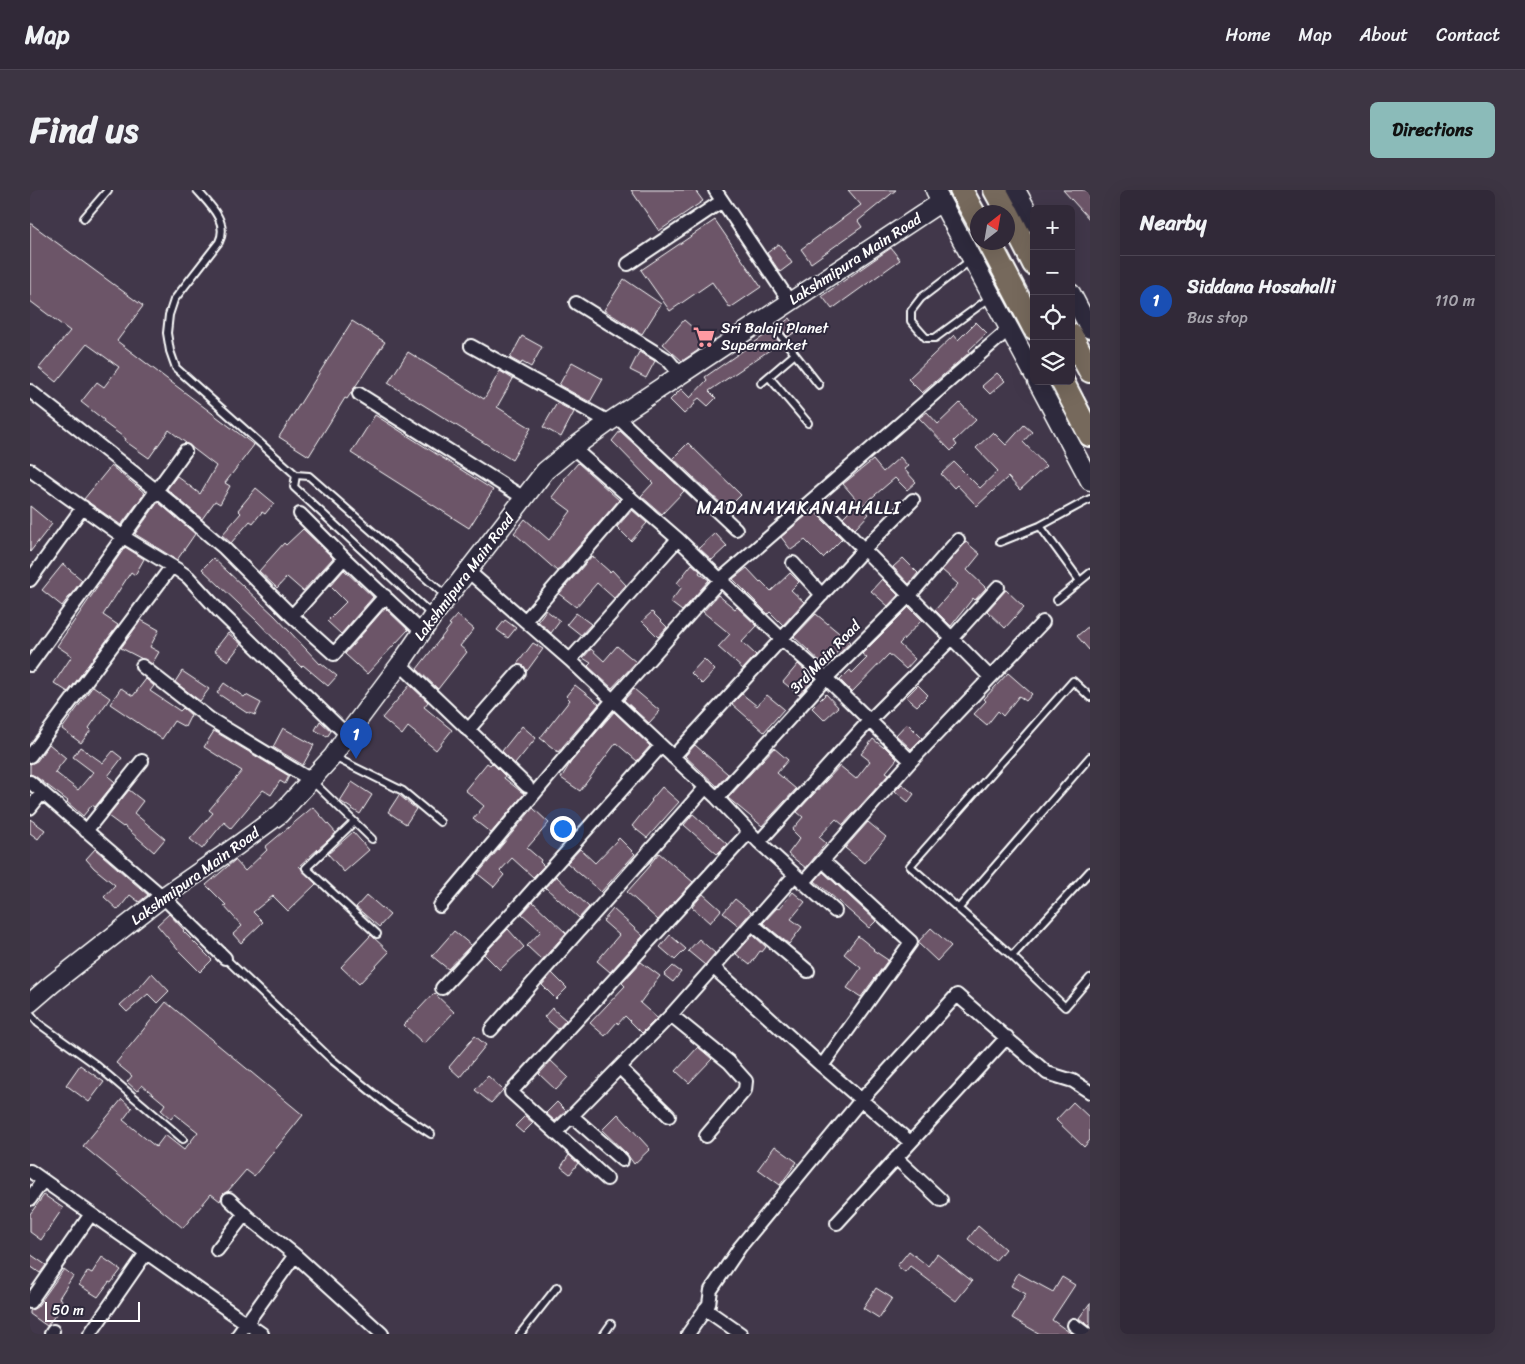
<!DOCTYPE html>
<html lang="en">
<head>
<meta charset="utf-8">
<style>
	body { margin:0; font-family:Sriracha,sans-serif; background:#3d3543; color:#f1f3f6 }
	.controls { position:absolute; right:15px; top:15px; display:grid; overflow:hidden; border-radius:8px; box-shadow:0 5px 20px #0002 }
	.controls button { width:45px; height:45px; display:grid; place-items:center; padding:0; border:0; border-bottom:1px solid #4c4553; background:#312938; color:#f1f3f6; font:25px sans-serif }
	.compass { position:absolute; left:940px; top:15px; width:45px; height:45px; border-radius:50%; background:#312938; box-shadow:0 5px 20px #0002; rotate:31deg }
	.scale { position:absolute; left:15px; bottom:12px; width:95px; box-sizing:border-box; padding-left:5px; border:2px solid #fff; border-top:0; font-size:14px; line-height:18px; white-space:nowrap; color:#fff; -webkit-text-stroke:4px #2f2a3d; paint-order:stroke }
	.you { position:absolute; left:532px; top:638px; width:18px; height:18px; margin:-12px; border:4px solid #fff; border-radius:50%; background:#1a73e8; box-shadow:0 0 0 8px #1a73e833 }
	.badge { display:grid; place-items:center; width:32px; height:32px; border-radius:50%; background:#8bbbb9; color:#fff; font-size:16px; font-weight:700 }
	.pin { position:absolute; translate:-50% -41px; filter:drop-shadow(0 1px 2px #0008) }
	.pin::after { content:''; position:absolute; top:26px; width:18px; height:15px; background:inherit; clip-path:polygon(0 0,100% 0,50% 100%) }
	.list { margin:0; padding:0; list-style:none }
	h2 { display:flex; justify-content:space-between; align-items:center; height:65px; margin:0; padding:0 20px; font-size:21px }
	h2 small { font-size:16px; font-weight:400; color:#a8a6ae }
	.list li { display:grid; grid-template-columns:32px 1fr auto; gap:15px; align-items:center; box-sizing:border-box; height:90px; padding:0 20px; border-top:1px solid #4c4553 }
	.list b { display:block; font-size:19px; white-space:nowrap }
	.list p { margin:0; font-size:16px; white-space:nowrap; color:#a8a6ae }
	.list em { font-size:16px; font-style:normal; color:#a8a6ae }
	.icon { flex:none; width:28px; height:28px; fill:none; stroke:currentColor; stroke-width:2; stroke-linecap:round; stroke-linejoin:round }
	.map { position:relative; flex:none; width:1060px; height:1144px; overflow:hidden; border-radius:8px }
	header { display:flex; align-items:center; gap:30px; box-sizing:border-box; height:70px; padding:0 25px; background:#312938; border-bottom:1px solid #4c4553 }
	header strong { font-size:24px }
	nav { display:flex; gap:28px; margin-inline-start:auto; font-size:18px }
	.intro { display:flex; align-items:center; justify-content:space-between; box-sizing:border-box; height:120px; padding:0 30px }
	h1 { margin:0; font-size:35px }
	.button { padding:12px 22px; border-radius:8px; background:#8bbbb9; color:#111; font-size:18px; font-weight:700 }
	main { display:flex; gap:30px; padding:0 30px }
	aside { flex:1; background:#312938; border-radius:8px; box-shadow:0 5px 20px #0002 }
	.map>svg:first-child { display:block }
</style>
</head>
<body>
<header>
<strong>Map</strong>
<nav><a>Home</a><a>Map</a><a>About</a><a>Contact</a></nav>
</header>
<div class="intro"><h1>Find us</h1><a class="button">Directions</a></div>
<main>
<div class="map">
<svg width="1060" height="1144" viewBox="0 0 1060 1144">
	<rect width="100%" height="100%" fill="#41374a"/>
	<filter id="ink" filterUnits="userSpaceOnUse"><feTurbulence type="fractalNoise" baseFrequency=".02" numOctaves="2"/><feDisplacementMap in="SourceGraphic" scale="10" xChannelSelector="R" yChannelSelector="G"/><feConvolveMatrix kernelMatrix="1 2 1 2 8 2 1 2 1" color-interpolation-filters="sRGB"/></filter>
	<g filter="url(#ink)">
		<path fill="#6c5568" stroke="#fff" d="M 601,0 L 665,0 L 673,11 L 629,41 Z
			M 818,0 L 866,0 L 828,31 L 832,37 L 781,73 L 771,59 L 831,15 Z
			M 1033,0 L 1060,0 L 1060,30 Z
			M 685,30 L 731,97 L 700,118 L 682,92 L 640,121 L 611,80 Z
			M 0,33 L 113,116 L 87,151 L 224,255 L 195,293 L 200,296 L 190,314 L 185,311 L 172,329 L 137,299 L 147,286 L 170,304 L 186,276 L 139,240 L 119,268 L 95,251 L 96,249 L 73,232 L 74,230 L 51,212 L 67,192 L 74,197 L 89,177 L 57,154 L 26,192 L 9,178 L 40,141 L 0,111 Z
			M 749,54 L 762,73 L 750,82 L 737,63 Z
			M 861,58 L 870,70 L 802,119 L 792,106 Z
			M 594,89 L 631,114 L 612,144 L 574,120 Z
			M 760,128 L 768,140 L 758,147 L 749,136 Z
			M 654,130 L 677,150 L 667,161 L 652,171 L 633,154 Z
			M 322,131 L 355,152 L 317,209 L 315,208 L 279,266 L 249,247 Z
			M 946,132 L 957,143 L 939,160 L 940,162 L 892,203 L 878,189 L 924,145 L 928,150 Z
			M 741,141 L 750,153 L 679,201 L 686,208 L 678,216 L 669,208 L 664,212 L 665,214 L 654,224 L 640,210 L 651,199 L 660,208 L 677,190 L 675,187 Z
			M 492,146 L 512,157 L 501,177 L 492,172 L 491,174 L 480,168 Z
			M 378,162 L 454,209 L 470,181 L 483,189 L 467,217 L 501,238 L 482,270 L 358,193 Z
			M 609,162 L 625,171 L 616,188 L 600,180 Z
			M 542,172 L 573,189 L 560,212 L 529,195 Z
			M 967,183 L 975,191 L 960,204 L 952,196 Z
			M 527,213 L 544,222 L 531,247 L 513,237 Z
			M 930,213 L 946,230 L 924,251 L 927,255 L 921,261 L 889,228 L 897,222 L 908,234 Z
			M 345,225 L 463,300 L 439,338 L 321,263 Z
			M 994,235 L 1002,242 L 993,252 L 1016,276 L 990,300 L 978,287 L 947,316 L 927,295 L 924,298 L 911,284 L 924,272 L 950,298 L 968,281 L 946,258 L 963,242 L 976,255 Z
			M 590,241 L 654,301 L 632,324 L 611,306 L 623,293 L 582,251 Z
			M 658,253 L 711,305 L 697,319 L 643,268 Z
			M 870,267 L 878,276 L 874,279 L 886,292 L 877,300 L 865,288 L 832,316 L 813,294 L 843,270 L 853,282 Z
			M 548,273 L 589,310 L 527,381 L 484,343 L 495,329 L 519,350 L 541,321 L 522,307 L 535,290 L 534,289 Z
			M 81,276 L 115,303 L 91,335 L 54,309 Z
			M 226,298 L 244,313 L 235,324 L 232,322 L 223,333 L 220,331 L 201,353 L 192,345 L 211,323 L 208,320 Z
			M 128,312 L 165,344 L 147,370 L 105,344 Z
			M 827,313 L 839,324 L 825,339 L 813,327 Z
			M 0,316 L 22,334 L 0,362 Z
			M 602,320 L 617,333 L 601,351 L 587,337 Z
			M 783,320 L 812,349 L 793,368 L 775,350 L 761,360 L 751,347 Z
			M 273,339 L 303,368 L 273,401 L 257,387 L 247,398 L 229,381 L 254,353 L 256,355 Z
			M 685,343 L 697,356 L 682,370 L 669,358 Z
			M 936,352 L 950,364 L 937,380 L 956,398 L 945,410 L 943,408 L 921,436 L 905,420 L 928,394 L 912,380 Z
			M 95,357 L 114,369 L 105,385 L 101,382 L 73,425 L 88,435 L 38,502 L 24,493 L 42,466 L 27,456 Z
			M 562,366 L 580,382 L 582,380 L 596,395 L 584,408 L 567,393 L 546,417 L 529,404 Z
			M 183,368 L 245,426 L 290,474 L 291,473 L 307,486 L 298,496 L 273,475 L 271,477 L 226,430 L 172,379 Z
			M 873,368 L 888,383 L 879,394 L 863,377 Z
			M 33,374 L 52,390 L 32,416 L 12,400 Z
			M 662,374 L 670,381 L 669,383 L 679,390 L 652,421 L 640,412 L 652,397 L 647,393 Z
			M 717,378 L 730,392 L 731,391 L 741,401 L 760,383 L 769,392 L 761,400 L 774,412 L 753,435 L 740,422 L 738,424 L 703,389 Z
			M 314,380 L 343,407 L 311,444 L 297,431 L 316,412 L 300,396 Z
			M 852,389 L 868,405 L 858,416 L 841,401 Z
			M 976,400 L 994,417 L 975,438 L 957,421 Z
			M 688,405 L 705,419 L 707,417 L 727,436 L 712,452 L 726,465 L 713,479 L 688,457 L 700,444 L 673,422 Z
			M 879,417 L 892,430 L 869,454 L 885,469 L 876,479 L 859,464 L 822,502 L 810,490 L 820,480 L 822,483 L 837,468 L 832,464 Z
			M 355,418 L 378,440 L 337,484 L 315,464 Z
			M 516,420 L 530,431 L 521,443 L 508,431 Z
			M 622,422 L 637,437 L 628,447 L 612,431 Z
			M 546,423 L 561,434 L 551,445 L 537,434 Z
			M 786,424 L 820,452 L 810,463 L 808,461 L 795,476 L 764,447 Z
			M 427,425 L 444,439 L 430,456 L 437,462 L 408,499 L 387,479 L 421,435 L 419,434 Z
			M 111,430 L 129,440 L 120,457 L 129,462 L 122,474 L 91,458 Z
			M 475,430 L 486,438 L 478,448 L 467,440 Z
			M 1060,435 L 1060,461 L 1047,446 Z
			M 198,443 L 211,454 L 198,471 L 184,461 Z
			M 503,453 L 513,459 L 497,481 L 494,476 L 487,474 Z
			M 587,456 L 606,472 L 582,498 L 558,476 L 561,473 L 553,468 L 561,459 L 574,471 Z
			M 674,469 L 685,480 L 672,494 L 661,483 Z
			M 768,474 L 784,489 L 769,505 L 753,492 Z
			M 152,481 L 179,499 L 170,511 L 145,492 Z
			M 978,483 L 1002,504 L 996,511 L 989,506 L 973,526 L 968,521 L 957,535 L 944,524 L 956,511 L 954,509 Z
			M 116,489 L 124,496 L 120,501 L 150,521 L 153,518 L 161,525 L 155,537 L 144,531 L 132,549 L 80,514 L 91,498 L 103,506 Z
			M 194,493 L 214,507 L 216,505 L 231,513 L 225,525 L 217,522 L 217,523 L 187,503 Z
			M 380,495 L 398,512 L 394,517 L 422,540 L 406,560 L 378,537 L 372,545 L 352,528 Z
			M 545,495 L 569,514 L 528,562 L 510,548 L 540,510 L 536,506 Z
			M 888,495 L 898,505 L 887,516 L 876,507 Z
			M 63,496 L 80,508 L 59,538 L 61,540 L 51,553 L 32,539 Z
			M 604,499 L 630,521 L 619,533 L 594,510 Z
			M 712,504 L 727,516 L 737,505 L 754,519 L 734,542 L 702,514 Z
			M 796,504 L 808,517 L 794,530 L 782,518 Z
			M 584,522 L 620,556 L 607,571 L 586,553 L 550,601 L 531,588 L 541,572 Z
			M 290,531 L 301,541 L 297,547 L 285,540 Z
			M 877,533 L 892,548 L 881,559 L 866,545 Z
			M 492,536 L 506,548 L 485,574 L 472,561 Z
			M 253,538 L 284,555 L 273,575 L 243,557 Z
			M 184,541 L 259,586 L 255,594 L 250,591 L 241,605 L 233,600 L 201,638 L 194,632 L 172,659 L 160,649 L 183,623 L 179,620 L 212,581 L 174,557 Z
			M 843,549 L 853,557 L 854,556 L 867,569 L 856,582 L 859,584 L 813,635 L 806,629 L 789,647 L 796,653 L 776,678 L 758,664 L 770,648 L 762,640 L 773,627 L 767,622 L 810,576 L 826,589 L 840,571 L 831,564 Z
			M 19,554 L 36,568 L 25,582 L 48,600 L 63,582 L 43,567 L 50,557 L 73,573 L 83,561 L 92,568 L 78,586 L 85,592 L 65,617 L 62,615 L 53,626 L 37,612 L 38,611 L 5,586 L 0,584 L 0,574 L 7,571 Z
			M 665,555 L 698,584 L 687,596 L 655,566 Z
			M 744,558 L 758,570 L 747,583 L 766,599 L 732,636 L 698,608 Z
			M 457,573 L 460,575 L 462,573 L 475,586 L 474,588 L 494,604 L 461,643 L 443,629 L 454,616 L 435,600 Z
			M 322,592 L 342,605 L 330,624 L 310,611 Z
			M 872,594 L 884,604 L 878,612 L 865,601 Z
			M 632,597 L 649,612 L 617,648 L 602,636 L 622,611 L 621,610 Z
			M 99,600 L 113,611 L 104,623 L 135,649 L 124,662 L 94,636 L 93,637 L 78,626 Z
			M 369,605 L 386,619 L 376,634 L 358,622 Z
			M 283,617 L 306,643 L 269,676 L 286,694 L 258,721 L 243,706 L 223,722 L 233,732 L 211,753 L 203,744 L 212,736 L 194,716 L 196,715 L 176,695 L 205,670 L 215,681 L 237,660 L 235,657 Z
			M 503,618 L 519,633 L 497,658 L 511,670 L 510,672 L 514,676 L 503,687 L 482,668 L 470,681 L 474,685 L 464,697 L 448,684 Z
			M 663,624 L 697,654 L 687,664 L 654,635 Z
			M 0,629 L 15,640 L 8,649 L 0,643 Z
			M 838,632 L 856,647 L 834,673 L 815,658 Z
			M 323,642 L 339,660 L 314,682 L 298,664 Z
			M 589,648 L 605,664 L 571,702 L 537,673 L 550,659 L 565,673 Z
			M 65,659 L 118,705 L 109,712 L 100,705 L 88,720 L 74,707 L 85,695 L 64,678 L 56,669 Z
			M 629,663 L 663,692 L 628,730 L 597,702 L 621,675 L 620,674 Z
			M 793,682 L 846,731 L 839,738 L 785,691 Z
			M 526,686 L 559,717 L 549,728 L 516,698 Z
			M 763,702 L 775,712 L 761,729 L 772,737 L 759,754 L 733,733 L 747,718 L 749,719 Z
			M 673,704 L 691,720 L 680,733 L 662,717 Z
			M 337,705 L 360,725 L 349,737 L 326,717 Z
			M 705,709 L 721,722 L 709,736 L 693,723 Z
			M 503,712 L 536,743 L 512,770 L 497,756 L 511,741 L 492,724 Z
			M 583,719 L 613,746 L 580,782 L 567,771 L 589,745 L 573,731 Z
			M 139,724 L 154,740 L 153,741 L 182,770 L 170,782 L 148,760 L 127,735 Z
			M 901,738 L 921,756 L 907,771 L 889,754 L 889,751 Z
			M 478,739 L 494,757 L 470,780 L 454,764 Z
			M 424,741 L 441,755 L 418,779 L 402,766 Z
			M 341,745 L 359,762 L 329,794 L 311,777 Z
			M 640,745 L 656,759 L 645,770 L 630,757 Z
			M 723,745 L 736,757 L 732,762 L 730,761 L 720,775 L 706,764 Z
			M 828,746 L 844,759 L 843,760 L 858,770 L 831,807 L 817,798 L 831,778 L 814,764 Z
			M 669,749 L 685,763 L 675,775 L 658,761 Z
			M 611,772 L 630,786 L 610,813 L 627,828 L 612,843 L 595,826 L 588,834 L 587,832 L 575,846 L 560,833 L 595,796 L 592,793 Z
			M 643,776 L 651,782 L 643,792 L 634,785 Z
			M 122,783 L 139,801 L 127,813 L 118,804 L 97,822 L 90,815 L 110,797 Z
			M 522,783 L 537,798 L 526,809 L 512,795 Z
			M 404,803 L 424,822 L 394,854 L 374,835 Z
			M 136,812 L 273,925 L 224,986 L 216,980 L 198,1001 L 193,1004 L 190,1011 L 181,1004 L 153,1038 L 53,956 L 92,909 L 102,918 L 93,930 L 126,957 L 135,945 L 154,960 L 168,942 L 145,924 L 141,929 L 131,920 L 135,914 L 112,895 L 107,901 L 97,892 L 102,886 L 86,873 Z
			M 522,818 L 536,830 L 528,839 L 514,827 Z
			M 445,846 L 456,855 L 430,887 L 419,877 Z
			M 668,857 L 682,869 L 659,893 L 646,881 Z
			M 521,871 L 538,887 L 526,900 L 509,884 Z
			M 50,875 L 74,892 L 59,912 L 36,895 Z
			M 458,886 L 473,900 L 461,913 L 445,900 Z
			M 527,912 L 536,921 L 525,931 L 516,923 Z
			M 1043,912 L 1060,928 L 1060,950 L 1054,957 L 1026,930 Z
			M 588,924 L 620,959 L 604,974 L 597,964 L 572,940 Z
			M 495,926 L 503,933 L 493,943 L 485,936 Z
			M 745,956 L 767,972 L 750,995 L 728,979 Z
			M 539,965 L 548,973 L 540,984 L 531,977 Z
			M 14,1005 L 33,1018 L 11,1050 L 0,1042 L 0,1024 Z
			M 948,1036 L 975,1059 L 965,1071 L 938,1049 Z
			M 879,1061 L 898,1076 L 907,1064 L 942,1091 L 926,1111 L 880,1076 L 875,1082 L 867,1076 Z
			M 0,1064 L 16,1075 L 10,1083 L 0,1076 Z
			M 72,1067 L 91,1080 L 81,1093 L 79,1092 L 68,1107 L 49,1095 L 58,1081 L 62,1083 Z
			M 34,1079 L 43,1086 L 29,1108 L 33,1111 L 32,1113 L 34,1114 L 17,1136 L 0,1124 L 0,1121 L 7,1117 Z
			M 988,1083 L 1023,1102 L 1032,1087 L 1045,1095 L 1022,1130 L 1042,1144 L 1010,1144 L 982,1128 L 996,1104 L 981,1096 Z
			M 846,1098 L 862,1108 L 849,1128 L 833,1118 Z
			M 1060,1113 L 1060,1137 L 1049,1128 Z"/>
		<g fill="none" stroke-linecap="round" stroke-linejoin="round">
			<g stroke="#fff" stroke-width="10">
				<path id="lane" d="M 167,0 C 180,15 199,32 189,52 L 144,110 L 139,125 L 137,143 L 140,161 L 146,178 L 266,285 L 279,286 L 416,406
					M 54,28 L 78,0
					M 941,70 L 891,108 L 881,121 L 881,131 L 896,148 L 905,148 L 961,107
					M 737,128 L 789,195
					M 739,187 L 778,233
					M 731,193 L 765,164
					M 266,285 L 264,297 L 402,425
					M 1010,336 L 1050,391
					M 970,352 L 1010,336 L 1060,309
					M 1027,410 L 1060,383
					M 1060,507 L 1043,491 L 880,676 L 982,766 L 1060,681
					M 304,567 L 373,601 L 410,632
					M 282,591 L 342,649
					M 324,632 L 276,678 L 347,744
					M 928,719 L 1060,567
					M 982,766 L 1035,817 L 1060,788
					M 195,768 L 301,869 L 360,917 L 401,944
					M 0,823 L 8,833 L 65,874 L 153,949
					M 490,1144 L 527,1097
					M 574,1144 L 581,1134"/>
			</g>
			<g stroke="#fff" stroke-width="16">
				<path id="street" d="M 685,0 L 760,112
					M 598,74 L 692,11
					M 546,113 L 638,170 L 651,185
					M 441,156 L 579,232
					M 0,201 L 127,301 L 194,358 L 262,426 L 304,464 L 355,406
					M 329,204 L 494,308
					M 587,227 L 706,339
					M 543,258 L 648,349 L 752,449 L 796,488 L 881,571
					M 0,280 L 92,346 L 148,380 L 158,387 L 189,421 L 317,545
					M 784,309 L 960,487
					M 270,324 L 314,368
					M 763,373 L 792,405
					M 438,381 L 540,470 L 687,608 L 729,652 L 805,721
					M 0,390 L 53,317
					M 262,426 L 314,368 L 391,441
					M 495,431 L 601,308
					M 540,470 L 648,349
					M 370,474 L 497,596
					M 0,475 L 155,261
					M 112,476 L 180,529 L 281,590
					M 438,540 L 489,482
					M 0,566 L 142,376
					M 643,567 L 833,360 L 883,310
					M 0,592 L 133,707 L 195,768
					M 687,608 L 796,488 L 880,405 L 928,350
					M 0,618 L 12,603
					M 56,641 L 112,571
					M 729,652 L 839,531 L 922,448 L 968,397
					M 773,693 L 881,571 L 1013,432
					M 410,716 L 583,510 L 691,389 L 979,139
					M 722,734 L 778,781
					M 684,778 L 792,876 L 880,952
					M 412,798 L 491,713 L 631,556
					M 641,825 L 699,872 L 716,891 L 715,900 L 676,946
					M 461,840 L 676,597
					M 792,876 L 881,752 L 793,671
					M 590,878 L 639,926
					M 542,926 L 592,970
					M 526,942 L 641,825 L 765,685
					M 866,968 L 911,1010
					M 0,981 L 232,1144
					M 577,989 L 481,902 L 719,642
					M 0,1009 L 13,990
					M 199,1009 L 219,1028 L 265,1065 L 352,1144
					M 807,1033 L 977,847
					M 187,1060 L 215,1024
					M 0,1112 L 61,1024
					M 675,1119 L 711,1144
					M 1044,1135 L 1056,1144
					M 21,1144 L 23,1141
					M 60,1144 L 116,1063
					M 209,1144 L 265,1065
					M 658,1144 L 679,1114 L 681,1100 L 710,1057 L 831,910 L 927,805 L 1017,883 L 1043,891 L 1060,902"/>
			</g>
			<g stroke="#fff" stroke-width="21">
				<path id="secondary" d="M 905,0 L 1004,185
					M 986,0 L 1004,33
					M 1041,103 L 1060,139
					M 1007,191 L 1060,291
					M 0,813 L 22,794 L 133,707 L 208,655 L 250,624 L 303,566 L 317,545 L 370,474 L 403,426 L 515,281 L 543,258 L 579,232 L 911,12"/>
			</g>
			<g stroke="#fff" stroke-width="26">
				<path id="highway" d="M 931,0 L 948,31
					M 965,0 L 977,22
					M 978,23 L 1004,74
					M 959,52 L 1004,138
					M 1041,145 L 1060,181
					M 1032,191 L 1060,245"/>
			</g>
			<use href="#lane" stroke="#2f2a3d" stroke-width="6"/>
			<use href="#street" stroke="#2f2a3d" stroke-width="12"/>
			<use href="#secondary" stroke="#2f2a3d" stroke-width="18"/>
			<use href="#highway" stroke="#76695c" stroke-width="22"/>
		</g>
	</g>
	<defs>
		<g id="supermarket-bare" transform="scale(1.725)"><path d="M-6-5.5h2.5l.6 2H6L4.5 2H-2.5L-4.4-4H-6ZM-1.5 3.2a1.3 1.3 0 1 0 .1 0ZM3 3.2a1.3 1.3 0 1 0 .1 0Z" fill="#ff9aa2" stroke="#2f2a3d" stroke-width="2.5" paint-order="stroke"/></g>
	</defs>
	<g fill-rule="evenodd">
		<use href="#supermarket-bare" x="674" y="147"/>
	</g>
	<g text-anchor="middle" dominant-baseline="central" stroke-width="4" stroke-linejoin="round" paint-order="stroke">
		<g font-size="15" fill="#fff" stroke="#2f2a3d">
			<text transform="translate(825 69) rotate(-33)">Lakshmipura Main Road</text>
			<text transform="translate(434 387) rotate(-53)">Lakshmipura Main Road</text>
			<text transform="translate(795 467) rotate(-46)">3rd Main Road</text>
			<text transform="translate(165 686) rotate(-36)">Lakshmipura Main Road</text>
		</g>
		<g font-size="15" fill="#fff" stroke="#2f2a3d" text-anchor="start">
			<text x="691" y="138">Sri Balaji Planet<tspan x="691" dy="17">Supermarket</tspan></text>
		</g>
		<g font-size="18" letter-spacing="1" fill="#fff" stroke="#2f2a3d">
			<text x="769" y="318">MADANAYAKANAHALLI</text>
		</g>
	</g>
</svg>
<div class="controls">
<button>+</button>
<button>−</button>
<button><svg class="icon" aria-label="locate" viewBox="0 0 24 24"><circle cx="12" cy="12" r="6"/><path d="M12 2v4M12 18v4M2 12h4M18 12h4"/></svg></button>
<button><svg class="icon" aria-label="layers" viewBox="0 0 24 24"><path d="M12 4l9 5-9 5-9-5zM3 14l9 5 9-5"/></svg></button>
</div>
<svg class="compass" viewBox="-18 -18 36 36"><path d="M0-13l5 13h-10z" fill="#e53935"/><path d="M0 13l5-13h-10z" fill="#a8a6ae"/></svg>
<div class="scale">50 m</div>
<div class="you"></div>
<div class="pin badge" style="left:326px;top:569px;background:#1a4fb4">1</div>
</div>
<aside>
<h2>Nearby<small></small></h2>
<ul class="list">
<li><span class="badge" style="background:#1a4fb4">1</span><div><b>Siddana Hosahalli</b><p>Bus stop</p></div><em>110 m</em></li>
</ul>
</aside>
</main>
</body>
</html>
